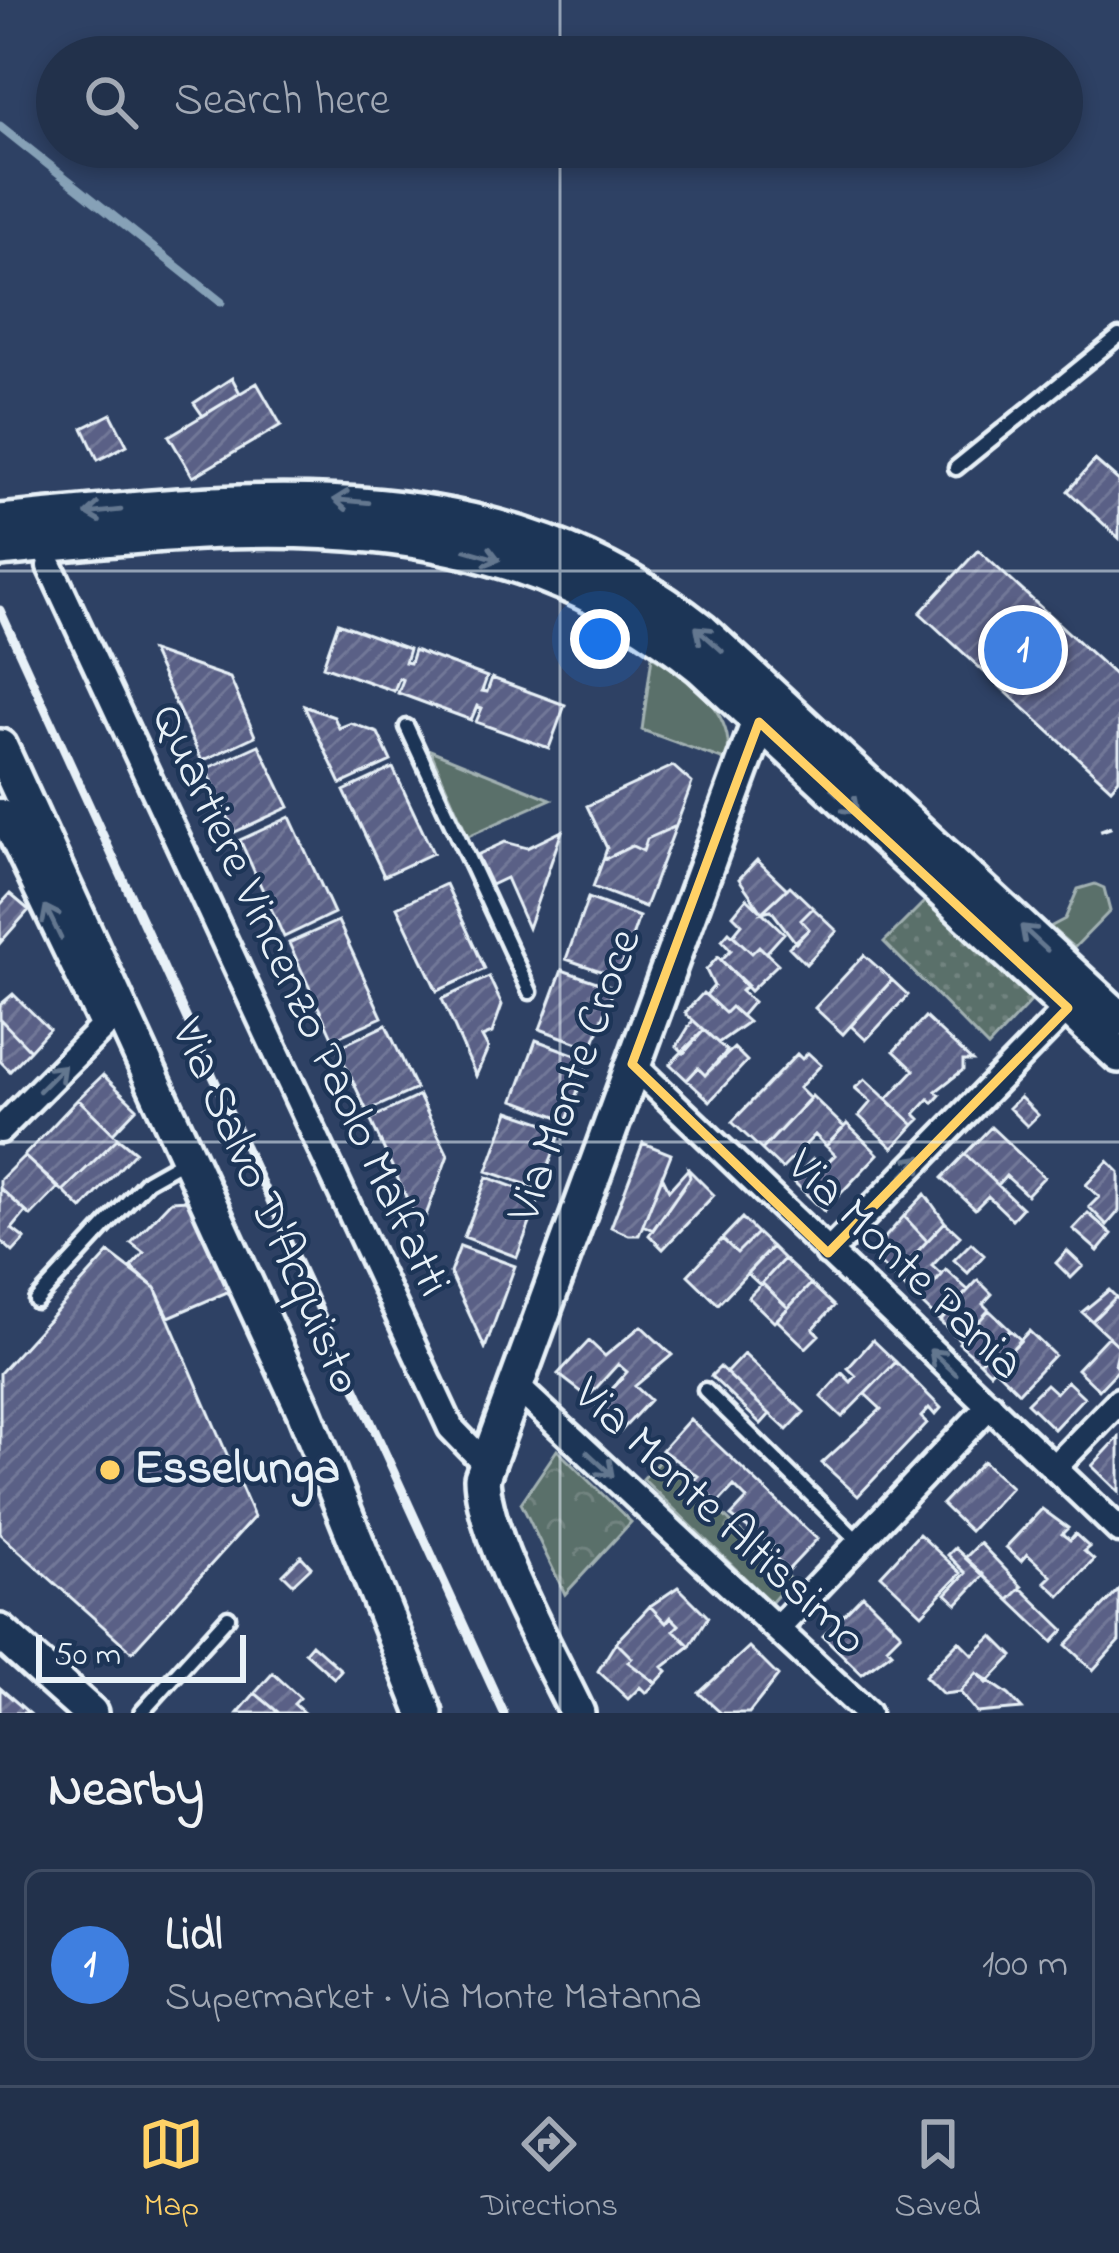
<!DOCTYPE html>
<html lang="en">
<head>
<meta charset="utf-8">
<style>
	body { margin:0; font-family:"Indie Flower",sans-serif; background:#2e3d55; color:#f1f3f6 }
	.scale { position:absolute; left:36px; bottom:30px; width:210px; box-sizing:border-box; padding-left:12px; border:6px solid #e8f1f8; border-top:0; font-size:33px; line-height:42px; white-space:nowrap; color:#e8f1f8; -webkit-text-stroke:9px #1d3557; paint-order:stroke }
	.you { position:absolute; left:600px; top:639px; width:42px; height:42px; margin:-30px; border:9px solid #fff; border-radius:50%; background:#1a73e8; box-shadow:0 0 0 18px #1a73e833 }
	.badge { display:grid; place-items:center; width:78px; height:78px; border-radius:50%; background:#ffd166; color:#fff; font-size:39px; font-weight:700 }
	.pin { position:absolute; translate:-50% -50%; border:6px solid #fff; box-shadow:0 3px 12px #0006 }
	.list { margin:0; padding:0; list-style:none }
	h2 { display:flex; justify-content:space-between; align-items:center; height:156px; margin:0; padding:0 48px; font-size:51px }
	h2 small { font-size:39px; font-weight:400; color:#a2a9b5 }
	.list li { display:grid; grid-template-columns:78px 1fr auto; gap:36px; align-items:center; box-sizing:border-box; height:192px; margin:0 24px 24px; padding:0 24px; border:3px solid #3f4c63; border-radius:18px }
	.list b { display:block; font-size:45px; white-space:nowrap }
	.list p { margin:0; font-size:39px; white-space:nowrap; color:#a2a9b5 }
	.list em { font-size:39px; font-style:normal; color:#a2a9b5 }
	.icon { flex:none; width:66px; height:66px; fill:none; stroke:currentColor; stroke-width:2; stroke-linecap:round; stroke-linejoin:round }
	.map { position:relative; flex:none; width:1119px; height:1713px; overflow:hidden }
	.search { position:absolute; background:#22314b; box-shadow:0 6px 18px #0003; left:36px; right:36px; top:36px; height:132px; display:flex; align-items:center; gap:30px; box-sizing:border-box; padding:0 42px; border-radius:66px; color:#a2a9b5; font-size:45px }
	.sheet { height:372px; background:#22314b }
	nav { display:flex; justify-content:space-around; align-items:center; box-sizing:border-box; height:168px; border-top:3px solid #3f4c63; background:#22314b; font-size:33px; color:#a2a9b5 }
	nav a { display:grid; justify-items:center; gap:6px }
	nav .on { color:#ffd166 }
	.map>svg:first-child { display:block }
</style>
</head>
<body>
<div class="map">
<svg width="1119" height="1713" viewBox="0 0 1119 1713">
	<defs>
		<pattern id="forest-crowns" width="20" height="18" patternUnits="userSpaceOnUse" patternTransform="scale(3)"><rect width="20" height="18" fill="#5a6f6a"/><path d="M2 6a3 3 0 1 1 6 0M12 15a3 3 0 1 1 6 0" fill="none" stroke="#728480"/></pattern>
		<pattern id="garden-dots" width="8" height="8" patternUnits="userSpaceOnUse" patternTransform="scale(3)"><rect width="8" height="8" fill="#5a6f6a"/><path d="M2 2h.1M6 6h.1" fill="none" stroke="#728480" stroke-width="1.8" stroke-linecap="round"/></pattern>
		<pattern id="building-hatch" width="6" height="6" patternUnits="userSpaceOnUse" patternTransform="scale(3)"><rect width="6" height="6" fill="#5a6186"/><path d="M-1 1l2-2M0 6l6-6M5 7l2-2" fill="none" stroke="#727898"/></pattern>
	</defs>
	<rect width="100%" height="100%" fill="#2e4164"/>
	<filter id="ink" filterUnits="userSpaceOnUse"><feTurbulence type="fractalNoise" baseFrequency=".00833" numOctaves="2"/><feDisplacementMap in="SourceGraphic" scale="24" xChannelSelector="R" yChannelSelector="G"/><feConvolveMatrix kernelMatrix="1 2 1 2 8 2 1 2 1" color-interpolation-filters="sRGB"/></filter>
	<g filter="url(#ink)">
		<path fill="#5a6f6a" stroke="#a1b0b1" stroke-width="3" d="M 652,656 C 689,678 737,713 727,761 L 642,730 Z
			M 430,750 L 551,799 L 468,836 Z
			M 1095,884 L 1104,888 L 1110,911 L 1074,948 L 1050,927 L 1065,919 L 1078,889 Z"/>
		<path fill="url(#forest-crowns)" stroke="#a1b0b1" stroke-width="3" d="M 557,1450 L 631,1522 L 565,1594 L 521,1503 Z
			M 663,1457 L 791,1580 L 771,1603 L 643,1479 Z"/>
		<path fill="url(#garden-dots)" stroke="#a1b0b1" stroke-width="3" d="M 928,898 L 1034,998 L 988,1047 L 884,942 Z"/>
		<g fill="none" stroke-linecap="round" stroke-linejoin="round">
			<path stroke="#86a1b7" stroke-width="9" d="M 0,126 L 221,302"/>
		</g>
		<path fill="url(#building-hatch)" stroke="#e8f1f8" stroke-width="3" d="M 232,378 L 240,393 L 203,416 L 194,403 Z
			M 257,383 L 281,425 L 193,477 L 169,436 Z
			M 111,414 L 127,445 L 98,460 L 83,428 Z
			M 1095,460 L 1119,481 L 1119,538 L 1068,491 Z
			M 978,550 L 1119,679 L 1119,779 L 1111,788 L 920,613 Z
			M 338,623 L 409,649 L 405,662 L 410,663 L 414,650 L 487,677 L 482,691 L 487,692 L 492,678 L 565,705 L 549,748 L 476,722 L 482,708 L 477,706 L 471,720 L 398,693 L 403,680 L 399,678 L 394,691 L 323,666 Z
			M 151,651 L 230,678 L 255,736 L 202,761 Z
			M 304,706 L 334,717 L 339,728 L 351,723 L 378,733 L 391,761 L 341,784 Z
			M 259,745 L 289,807 L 235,832 L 206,769 Z
			M 673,766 L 692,783 L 676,826 L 647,839 L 643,851 L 632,846 L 603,860 L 607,848 L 587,806 Z
			M 393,768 L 433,853 L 384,876 L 344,791 Z
			M 290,817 L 334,913 L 284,937 L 240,840 Z
			M 676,826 L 645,907 L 593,887 L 603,860 L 632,846 L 643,851 L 647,839 Z
			M 562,831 L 528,928 L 506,878 L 491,885 L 477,855 L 505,842 L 527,848 Z
			M 757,860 L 787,889 L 762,912 L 739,879 Z
			M 446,884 L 485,969 L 437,991 L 397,907 Z
			M 790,886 L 813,908 L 801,920 L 809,929 L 796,943 L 771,910 L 762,912 Z
			M 10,894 L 29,910 L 0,943 L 0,905 Z
			M 588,898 L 639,917 L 618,977 L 566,959 Z
			M 747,898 L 784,933 L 766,953 L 759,946 L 752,953 L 733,935 L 742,924 L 733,915 Z
			M 813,908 L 837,931 L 806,964 L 789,947 L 809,929 L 801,920 Z
			M 338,921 L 382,1017 L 333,1039 L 289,943 Z
			M 729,932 L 752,953 L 759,946 L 778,964 L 750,991 L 721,960 L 731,950 L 722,940 Z
			M 864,955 L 892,980 L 843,1034 L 815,1008 Z
			M 718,957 L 747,985 L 741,991 L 753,1002 L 741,1016 L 731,1007 L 725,1013 L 706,995 L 714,986 L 706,970 Z
			M 562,970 L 614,988 L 592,1048 L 540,1029 Z
			M 489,977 L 502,1005 L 492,1033 L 482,1037 L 488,1048 L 476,1076 L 442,999 Z
			M 892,980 L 908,995 L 866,1040 L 851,1026 Z
			M 703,993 L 725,1013 L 731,1007 L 748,1022 L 718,1043 L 685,1013 Z
			M 13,994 L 49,1029 L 30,1050 L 0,1019 L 0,1005 Z
			M 925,1017 L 972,1061 L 963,1061 L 963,1070 L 936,1091 L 940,1095 L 933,1103 L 929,1099 L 915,1114 L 920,1119 L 914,1125 L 887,1099 L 914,1070 L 894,1051 Z
			M 0,1019 L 30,1050 L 10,1071 L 0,1061 Z
			M 693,1020 L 704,1030 L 684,1053 L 677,1046 Z
			M 386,1025 L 416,1089 L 367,1111 L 337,1048 Z
			M 704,1030 L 727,1051 L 705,1075 L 698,1068 L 687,1080 L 670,1064 Z
			M 536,1040 L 589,1060 L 567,1120 L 514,1100 Z
			M 734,1048 L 747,1061 L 710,1101 L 687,1080 L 698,1068 L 705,1075 Z
			M 808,1053 L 821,1065 L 799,1088 L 810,1099 L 762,1150 L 732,1122 L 797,1054 L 802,1059 Z
			M 103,1075 L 137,1108 L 113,1133 L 78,1099 Z
			M 865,1079 L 914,1125 L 893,1148 L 859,1116 L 871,1102 L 855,1088 Z
			M 419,1096 L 448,1155 L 421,1229 L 370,1119 Z
			M 812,1096 L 844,1127 L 826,1146 L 815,1135 L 782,1169 L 762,1150 Z
			M 1020,1097 L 1038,1115 L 1027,1126 L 1009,1108 Z
			M 78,1099 L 118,1138 L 63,1191 L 24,1156 Z
			M 509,1111 L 562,1129 L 540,1189 L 487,1171 Z
			M 847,1124 L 878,1154 L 824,1211 L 792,1180 L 813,1159 L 822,1168 L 835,1155 L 826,1146 Z
			M 991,1127 L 1044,1177 L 1027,1195 L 1006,1176 L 998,1185 L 965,1154 Z
			M 118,1138 L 135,1152 L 82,1209 L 63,1191 Z
			M 643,1143 L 671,1154 L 639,1235 L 629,1235 L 611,1227 Z
			M 965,1154 L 1022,1208 L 1012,1219 L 988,1196 L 975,1209 L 942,1178 Z
			M 24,1156 L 58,1188 L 31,1216 L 0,1188 L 0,1180 Z
			M 1108,1161 L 1119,1172 L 1119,1211 L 1107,1225 L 1089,1207 L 1099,1197 L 1086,1185 Z
			M 688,1169 L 714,1195 L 663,1249 L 649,1235 L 690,1177 Z
			M 688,1169 L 690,1177 L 653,1230 L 643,1225 L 662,1176 L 669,1190 Z
			M 487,1177 L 540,1197 L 517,1257 L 464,1237 Z
			M 0,1188 L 26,1212 L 12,1229 L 25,1239 L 13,1252 L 0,1240 Z
			M 925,1194 L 945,1222 L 927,1241 L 904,1216 Z
			M 188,1200 L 232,1290 L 169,1317 L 155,1288 L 131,1267 L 144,1253 L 131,1243 L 171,1201 Z
			M 1088,1213 L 1112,1234 L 1098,1251 L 1073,1229 Z
			M 904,1216 L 927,1241 L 905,1265 L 880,1243 Z
			M 742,1218 L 757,1233 L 737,1253 L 722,1239 Z
			M 945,1222 L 960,1236 L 932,1266 L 942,1275 L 919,1301 L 894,1277 Z
			M 757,1233 L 772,1247 L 718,1304 L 688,1275 L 722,1239 L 737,1253 Z
			M 880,1243 L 905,1265 L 894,1277 L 870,1254 Z
			M 971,1243 L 984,1255 L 968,1273 L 954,1260 Z
			M 460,1246 L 515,1266 L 485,1348 L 450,1273 Z
			M 772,1247 L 784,1259 L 760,1285 L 747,1273 Z
			M 1067,1251 L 1083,1266 L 1071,1278 L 1056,1263 Z
			M 109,1253 L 155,1288 L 254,1517 L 132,1652 L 0,1534 L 0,1373 Z
			M 784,1259 L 811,1284 L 788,1308 L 762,1283 Z
			M 946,1270 L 968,1290 L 940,1321 L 919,1301 Z
			M 978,1280 L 992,1294 L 983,1304 L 989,1310 L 961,1341 L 940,1321 Z
			M 762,1283 L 788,1308 L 774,1322 L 748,1297 Z
			M 811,1284 L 834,1306 L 813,1329 L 819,1335 L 806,1348 L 777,1320 Z
			M 1109,1290 L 1116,1297 L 1092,1321 L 1082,1312 Z
			M 1116,1297 L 1119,1300 L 1119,1346 L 1092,1321 Z
			M 989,1310 L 1010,1330 L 980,1362 L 959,1343 Z
			M 641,1326 L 672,1355 L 635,1386 L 650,1400 L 620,1432 L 597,1406 L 627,1372 L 618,1364 L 588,1397 L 558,1374 L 589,1341 L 605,1356 Z
			M 1010,1330 L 1021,1340 L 990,1372 L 980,1362 Z
			M 1029,1331 L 1054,1355 L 1019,1392 L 994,1368 Z
			M 1108,1336 L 1119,1346 L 1115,1364 L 1119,1369 L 1099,1390 L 1077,1369 Z
			M 873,1340 L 896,1362 L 842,1417 L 821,1397 L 842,1373 L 851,1382 L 856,1376 L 848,1368 Z
			M 744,1354 L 804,1412 L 787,1430 L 726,1373 Z
			M 896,1362 L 941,1408 L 935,1415 L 929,1408 L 921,1417 L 927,1423 L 858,1496 L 822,1463 L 881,1409 L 865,1394 Z
			M 720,1367 L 770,1414 L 761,1424 L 711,1376 Z
			M 1067,1381 L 1084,1397 L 1054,1429 L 1027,1403 L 1046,1384 L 1056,1393 Z
			M 690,1419 L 817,1539 L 788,1570 L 770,1552 L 774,1547 L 731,1516 L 747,1499 L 734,1486 L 718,1503 L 694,1480 L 698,1476 L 662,1450 Z
			M 1119,1437 L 1119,1492 L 1092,1466 Z
			M 983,1461 L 1011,1487 L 970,1531 L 942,1504 Z
			M 1042,1509 L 1068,1528 L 1062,1534 L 1070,1540 L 1075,1534 L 1089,1547 L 1084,1551 L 1094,1560 L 1060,1596 L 1045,1582 L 1051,1576 L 1027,1554 L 1021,1561 L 1006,1547 Z
			M 919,1534 L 961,1573 L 922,1614 L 881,1575 Z
			M 980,1543 L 1022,1587 L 1009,1600 L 965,1558 Z
			M 955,1548 L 984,1575 L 957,1604 L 946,1594 L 966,1573 L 948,1555 Z
			M 301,1556 L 311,1567 L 293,1584 L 283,1574 Z
			M 678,1587 L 708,1617 L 690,1646 L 674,1630 L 679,1625 L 671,1617 L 666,1623 L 650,1606 Z
			M 1021,1588 L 1064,1630 L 1053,1642 L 1009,1600 Z
			M 1119,1590 L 1119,1641 L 1093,1670 L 1066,1645 Z
			M 863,1595 L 901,1633 L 887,1647 L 892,1652 L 862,1674 L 823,1636 Z
			M 650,1606 L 666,1623 L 671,1617 L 679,1625 L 674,1630 L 690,1646 L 663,1667 L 667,1671 L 656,1683 L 628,1662 L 632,1658 L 616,1642 Z
			M 993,1636 L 1013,1656 L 987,1683 L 977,1673 L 960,1692 L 943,1694 L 925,1676 L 959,1641 L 973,1655 Z
			M 616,1642 L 632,1658 L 628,1662 L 656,1683 L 646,1693 L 640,1687 L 628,1699 L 598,1671 Z
			M 312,1644 L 341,1670 L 334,1678 L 305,1652 Z
			M 749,1647 L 778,1676 L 749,1713 L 721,1713 L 699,1693 Z
			M 273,1673 L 300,1698 L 294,1704 L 304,1713 L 279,1713 L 255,1693 Z
			M 977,1673 L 1009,1695 L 1022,1709 L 977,1713 L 960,1692 Z
			M 0,1688 L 29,1713 L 0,1713 Z
			M 255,1693 L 279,1713 L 238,1713 Z"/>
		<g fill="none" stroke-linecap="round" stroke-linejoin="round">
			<g stroke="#e8f1f8" stroke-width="21">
				<path id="lane" d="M 956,468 L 1119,336
					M 407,727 L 530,992
					M 36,1301 L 147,1181 L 186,1159
					M 705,1390 L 859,1542
					M 141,1713 L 228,1617"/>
			</g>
			<g stroke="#e8f1f8" stroke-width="33">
				<path id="street" d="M 50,566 L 451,1428 L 485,1463
					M 0,812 L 103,1027 L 0,1130
					M 632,1064 L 1119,1530
					M 828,1253 L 1068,1008
					M 514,1384 L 867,1713
					M 1054,1468 L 1119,1401
					M 777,1629 L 990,1405"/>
			</g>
			<g stroke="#e8f1f8" stroke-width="42">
				<path id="secondary" d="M 0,522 C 246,498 494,465 702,631 L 1119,1018
					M 0,549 C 250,524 491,496 701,667 L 1119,1055
					M 0,747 L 304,1411 L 425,1713
					M 0,1632 L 90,1713
					M 577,1713 C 549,1654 484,1540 482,1478 L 759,722"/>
			</g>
			<path stroke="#e8f1f8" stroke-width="4.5" stroke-dasharray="12 9" stroke-linecap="butt" d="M 1100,831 L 1119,824"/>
			<use href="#lane" stroke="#1d3557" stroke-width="12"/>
			<use href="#street" stroke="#1d3557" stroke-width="24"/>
			<use href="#secondary" stroke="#1d3557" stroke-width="33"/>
			<path stroke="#e8f1f8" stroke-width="9" d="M 0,610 L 504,1713"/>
		</g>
		<defs><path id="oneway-shaft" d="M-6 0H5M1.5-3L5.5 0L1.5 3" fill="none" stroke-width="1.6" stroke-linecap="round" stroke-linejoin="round" transform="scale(3)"/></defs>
		<g stroke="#64778f">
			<use href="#oneway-shaft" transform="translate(351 501) rotate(-175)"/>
			<use href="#oneway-shaft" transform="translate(103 512) rotate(174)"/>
			<use href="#oneway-shaft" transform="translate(483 555) rotate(16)"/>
			<use href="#oneway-shaft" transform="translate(709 639) rotate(-138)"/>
			<use href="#oneway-shaft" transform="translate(845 801) rotate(43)"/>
			<use href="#oneway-shaft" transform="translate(53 922) rotate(-116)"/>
			<use href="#oneway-shaft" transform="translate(1034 938) rotate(-137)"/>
			<use href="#oneway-shaft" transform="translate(52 1078) rotate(-45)"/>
			<use href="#oneway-shaft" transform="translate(910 1169) rotate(-46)"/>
			<use href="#oneway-shaft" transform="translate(943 1362) rotate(-137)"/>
			<use href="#oneway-shaft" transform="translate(600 1464) rotate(43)"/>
		</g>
	</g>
	<path fill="none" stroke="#ffd166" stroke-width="9" stroke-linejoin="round" d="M 759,722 L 1068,1008 L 828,1253 L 632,1064 Z"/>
	<path fill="none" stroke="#e8f1f8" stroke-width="3" stroke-opacity="0.55" d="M 560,0 L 560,57M 560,147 L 560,1713M 0,571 L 1119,571M 0,1142 L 1119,1142"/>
	<circle fill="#ffd166" stroke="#1d3557" stroke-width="4.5" cx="110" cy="1470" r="12"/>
	<g text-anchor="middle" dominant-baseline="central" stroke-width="9" stroke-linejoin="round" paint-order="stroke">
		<g font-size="48" fill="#e8f1f8" stroke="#1d3557">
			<text transform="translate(299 1001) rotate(65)">Quartiere Vincenzo Paolo Malfatti</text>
			<text transform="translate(576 1076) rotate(-70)">Via Monte Croce</text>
			<text transform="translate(265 1207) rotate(66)">Via Salvo D'Acquisto</text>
			<text transform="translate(904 1266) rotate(44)">Via Monte Pania</text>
			<text transform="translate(719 1518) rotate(43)">Via Monte Altissimo</text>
		</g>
		<g font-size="48" font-weight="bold" fill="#e8f1f8" stroke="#1d3557" text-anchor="start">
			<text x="134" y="1470">Esselunga</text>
		</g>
	</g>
</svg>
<div class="scale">50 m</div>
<div class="you"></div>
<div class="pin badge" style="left:1023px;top:650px;background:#3f7fe0">1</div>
<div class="search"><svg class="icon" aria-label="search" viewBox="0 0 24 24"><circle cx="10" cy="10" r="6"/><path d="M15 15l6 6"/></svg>Search here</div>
</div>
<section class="sheet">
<h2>Nearby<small></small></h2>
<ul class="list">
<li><span class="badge" style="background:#3f7fe0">1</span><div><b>Lidl</b><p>Supermarket · Via Monte Matanna</p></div><em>100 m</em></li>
</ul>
</section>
<nav>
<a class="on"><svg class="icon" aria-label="map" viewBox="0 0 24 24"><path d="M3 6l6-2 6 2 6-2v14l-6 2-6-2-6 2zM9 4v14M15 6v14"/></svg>Map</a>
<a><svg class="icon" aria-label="directions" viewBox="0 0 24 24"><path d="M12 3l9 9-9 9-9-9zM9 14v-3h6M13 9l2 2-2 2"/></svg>Directions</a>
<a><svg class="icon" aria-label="saved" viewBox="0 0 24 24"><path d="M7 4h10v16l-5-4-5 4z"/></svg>Saved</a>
</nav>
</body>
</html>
